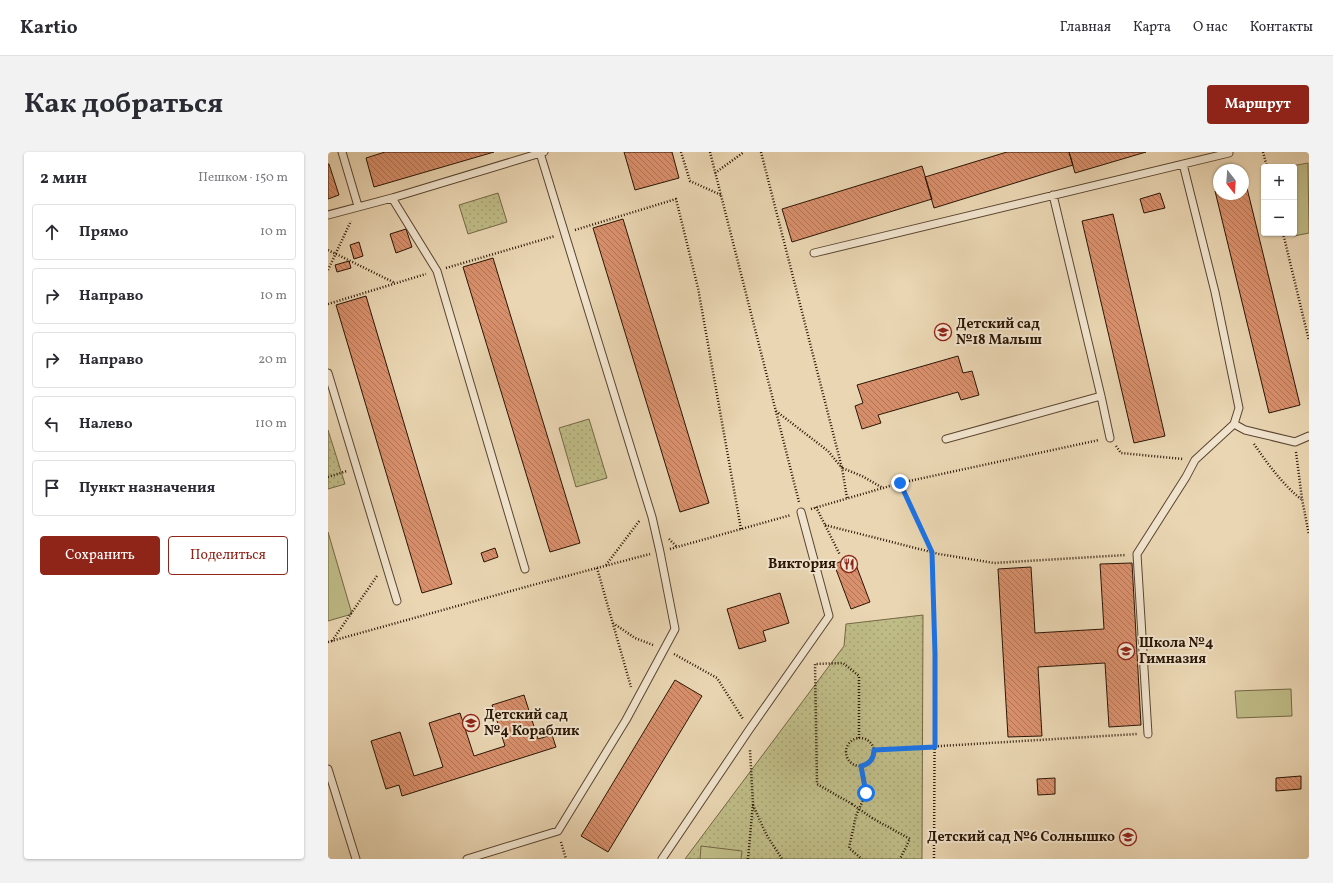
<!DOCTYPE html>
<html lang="ru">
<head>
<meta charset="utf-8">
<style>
	body { margin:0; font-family:Vollkorn,serif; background:#f2f2f3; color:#2b2b33 }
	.controls { position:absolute; right:12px; top:12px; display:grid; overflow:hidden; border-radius:4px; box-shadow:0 1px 3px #0004 }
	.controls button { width:36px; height:36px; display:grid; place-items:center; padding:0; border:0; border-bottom:1px solid #e1e1e2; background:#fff; color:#2b2b33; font:20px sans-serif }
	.compass { position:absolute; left:885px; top:12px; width:36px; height:36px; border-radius:50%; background:#fff; box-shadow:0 1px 3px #0004; rotate:163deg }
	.stop { position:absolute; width:12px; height:12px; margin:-9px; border:3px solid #1a73e8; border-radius:50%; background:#fff }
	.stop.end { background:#1a73e8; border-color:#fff; box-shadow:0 1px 4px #0008 }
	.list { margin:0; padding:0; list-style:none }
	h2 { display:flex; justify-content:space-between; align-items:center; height:52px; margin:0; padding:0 16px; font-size:17px }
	h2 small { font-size:13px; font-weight:400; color:#7c7c81 }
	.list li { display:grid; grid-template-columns:26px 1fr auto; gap:12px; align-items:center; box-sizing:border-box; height:56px; margin:0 8px 8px; padding:0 8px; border:1px solid #e1e1e2; border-radius:4px }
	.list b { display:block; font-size:15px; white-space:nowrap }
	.list em { font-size:13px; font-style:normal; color:#7c7c81 }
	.actions { display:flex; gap:8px; padding:12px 16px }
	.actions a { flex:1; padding:9px 0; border:1px solid #8f2418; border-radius:4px; text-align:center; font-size:14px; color:#8f2418 }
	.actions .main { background:#8f2418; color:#fff }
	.icon { flex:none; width:22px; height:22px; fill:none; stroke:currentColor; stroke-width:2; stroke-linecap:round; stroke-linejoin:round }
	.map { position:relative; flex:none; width:981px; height:707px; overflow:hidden; border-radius:4px }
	header { display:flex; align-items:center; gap:24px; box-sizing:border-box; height:56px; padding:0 20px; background:#fff; border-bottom:1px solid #e1e1e2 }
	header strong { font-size:19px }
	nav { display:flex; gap:22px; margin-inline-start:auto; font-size:14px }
	.intro { display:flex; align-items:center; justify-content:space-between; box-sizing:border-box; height:96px; padding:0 24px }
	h1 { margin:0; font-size:28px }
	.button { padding:10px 18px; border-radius:4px; background:#8f2418; color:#fff; font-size:14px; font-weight:700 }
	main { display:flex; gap:24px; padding:0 24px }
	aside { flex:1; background:#fff; border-radius:4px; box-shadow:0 1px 3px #0004 }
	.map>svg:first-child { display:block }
</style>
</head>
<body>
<header>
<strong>Kartio</strong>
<nav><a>Главная</a><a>Карта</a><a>О нас</a><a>Контакты</a></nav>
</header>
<div class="intro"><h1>Как добраться</h1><a class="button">Маршрут</a></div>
<main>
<aside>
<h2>2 мин<small>Пешком · 150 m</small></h2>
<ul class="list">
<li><svg class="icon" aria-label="ahead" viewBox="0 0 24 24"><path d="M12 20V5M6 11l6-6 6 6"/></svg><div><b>Прямо</b></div><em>10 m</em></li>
<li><svg class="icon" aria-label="right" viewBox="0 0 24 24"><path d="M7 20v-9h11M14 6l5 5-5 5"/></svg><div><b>Направо</b></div><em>10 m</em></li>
<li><svg class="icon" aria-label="right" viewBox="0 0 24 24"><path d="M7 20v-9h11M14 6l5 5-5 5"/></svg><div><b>Направо</b></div><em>20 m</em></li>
<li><svg class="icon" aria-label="left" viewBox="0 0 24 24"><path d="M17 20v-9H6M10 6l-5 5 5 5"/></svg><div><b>Налево</b></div><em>110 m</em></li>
<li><svg class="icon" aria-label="arrive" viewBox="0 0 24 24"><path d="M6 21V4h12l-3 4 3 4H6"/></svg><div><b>Пункт назначения</b></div></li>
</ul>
<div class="actions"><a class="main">Сохранить</a><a>Поделиться</a></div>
</aside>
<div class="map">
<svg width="981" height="707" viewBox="0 0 981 707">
	<defs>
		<pattern id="green-dots" width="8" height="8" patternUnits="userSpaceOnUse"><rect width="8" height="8" fill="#bfbc87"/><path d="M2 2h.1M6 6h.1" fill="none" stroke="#a4a173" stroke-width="1.8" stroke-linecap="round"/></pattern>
		<pattern id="building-back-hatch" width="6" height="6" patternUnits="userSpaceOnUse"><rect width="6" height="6" fill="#d9906c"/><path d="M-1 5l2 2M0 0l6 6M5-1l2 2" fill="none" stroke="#b07457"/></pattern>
	</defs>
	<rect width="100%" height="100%" fill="#ead6b3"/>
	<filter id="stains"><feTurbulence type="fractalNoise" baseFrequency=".005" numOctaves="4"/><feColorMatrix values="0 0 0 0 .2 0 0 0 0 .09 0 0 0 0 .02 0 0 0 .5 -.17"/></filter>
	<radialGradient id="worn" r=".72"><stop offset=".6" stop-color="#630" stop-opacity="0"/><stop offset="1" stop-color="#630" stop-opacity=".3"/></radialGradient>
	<path fill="url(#green-dots)" stroke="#746846" d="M 170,41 L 179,70 L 140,82 L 131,53 Z
		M 261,267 L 279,326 L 248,335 L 231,276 Z
		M 0,278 L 17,332 L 0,337 Z
		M 595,463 L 594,707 L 357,707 L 516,494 L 518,472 Z"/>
	<path fill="#bfbc87" stroke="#746846" d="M 980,11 L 981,81 L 966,84 L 966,15 L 958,15 Z
		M 0,380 L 24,462 L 0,469 Z
		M 963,537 L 964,564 L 909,566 L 907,539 Z
		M 373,694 L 414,699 L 413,707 L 372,707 Z"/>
	<path fill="url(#building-back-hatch)" stroke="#2a1504" d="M 57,0 L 166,0 L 46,35 L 38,6 Z
		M 296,0 L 344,0 L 351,26 L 307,38 Z
		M 679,0 L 741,0 L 745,13 L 606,56 L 597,25 Z
		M 741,0 L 818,0 L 747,21 Z
		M 0,12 L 1,12 L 11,43 L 0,47 Z
		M 594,14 L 604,47 L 464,90 L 454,57 Z
		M 918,32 L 972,253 L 941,261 L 887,39 L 891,38 L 891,42 L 915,42 L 915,33 Z
		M 832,41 L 837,56 L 816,61 L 812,47 Z
		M 785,62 L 837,284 L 806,291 L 754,69 Z
		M 295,67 L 381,351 L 352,360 L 265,76 Z
		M 78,77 L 84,95 L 68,101 L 62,82 Z
		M 31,90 L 35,104 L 26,107 L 22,93 Z
		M 165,106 L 252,391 L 222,400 L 135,115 Z
		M 21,109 L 23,116 L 9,120 L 7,113 Z
		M 38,144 L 124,432 L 94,441 L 8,153 Z
		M 630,204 L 635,221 L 644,219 L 651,243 L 633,248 L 630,240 L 550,263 L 553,271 L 534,277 L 527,254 L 535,251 L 529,233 Z
		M 167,396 L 170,405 L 156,410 L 153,401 Z
		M 525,405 L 542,450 L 523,457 L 506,412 Z
		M 804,411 L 813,573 L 781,575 L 777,511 L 710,515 L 714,584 L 680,585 L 670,417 L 703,415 L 707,481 L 776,477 L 772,412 Z
		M 452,441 L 461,471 L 435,479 L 438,489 L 411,497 L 399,457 Z
		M 347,528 L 374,544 L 280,700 L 253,684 Z
		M 196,543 L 210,587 L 224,583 L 228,595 L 74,644 L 71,633 L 58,637 L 43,589 L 72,580 L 86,624 L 115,615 L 101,571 L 132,561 L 146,604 L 177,594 L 164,553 Z
		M 973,624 L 973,637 L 948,639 L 948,626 Z
		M 727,626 L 727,642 L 710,643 L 709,627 Z"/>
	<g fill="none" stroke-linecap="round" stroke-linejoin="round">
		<g stroke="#5a4530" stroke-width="9">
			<path id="lane" d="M 14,0 L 30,54
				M 725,43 L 773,244 L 782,286
				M 64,46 L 109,119 L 197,417
				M 0,63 L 64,46 L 216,0
				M 486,101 L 901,1
				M 0,221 L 69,449
				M 906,272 L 917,278 L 967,290 L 981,284
				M 618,287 L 773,244
				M 820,582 L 809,402 L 858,325 L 867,308 L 906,272 L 911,256 L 887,140 L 855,12
				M 0,617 L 28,707
				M 139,707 L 230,679 L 298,568 L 347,477 L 332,400 L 324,365 L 212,1
				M 334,707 L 421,578 L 501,464 L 473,360"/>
		</g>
		<path stroke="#2a1504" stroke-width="2.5" stroke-dasharray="1 2" stroke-linecap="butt" d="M 353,0 L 362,29 L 393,43
			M 382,0 L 471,350
			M 433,0 L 514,316 L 534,324 L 555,336
			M 935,0 L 939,15
			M 387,21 L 416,0
			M 247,78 L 348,47 L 370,136 L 413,377
			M 955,81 L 981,189
			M 0,98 L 67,131
			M 118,116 L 227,84
			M 0,118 L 23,69
			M 0,152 L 98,122
			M 448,259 L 500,299 L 514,316 L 519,346
			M 926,292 C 939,311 955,333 973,347
			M 788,294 L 793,301 L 855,307
			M 968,300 L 974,347 L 981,383
			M 0,325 L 19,319
			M 572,331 L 604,400 L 607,502 L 606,707
			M 488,355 L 512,403
			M 483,357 L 572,331 L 771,288
			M 497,373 L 611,402 L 666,411 L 798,403
			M 341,387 L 349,395
			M 342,397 L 463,363
			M 278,413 L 312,368
			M 269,416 L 303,535
			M 285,471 L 307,486 L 325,493
			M 4,489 L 49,424
			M 0,490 L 201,434 L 322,402
			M 346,502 L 389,526 L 415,567
			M518 600a14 14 0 1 1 28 0a14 14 0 1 1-28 0Z
			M 547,598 L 809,582
			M 533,614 L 538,641 L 528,664 L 521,696 L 534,707
			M 524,652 L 489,632 L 487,512 L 515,511 L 531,524 L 531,586
			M 425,653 L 438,682 L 454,707
			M 544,666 L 582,687 L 572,707
			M 233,690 L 238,707
			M 420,707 L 425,652 L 422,598"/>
		<use href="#lane" stroke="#f1e4ce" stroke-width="7"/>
		<path stroke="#2a1504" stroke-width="2.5" stroke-dasharray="1 2" stroke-linecap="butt" d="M 524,652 L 544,666"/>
	</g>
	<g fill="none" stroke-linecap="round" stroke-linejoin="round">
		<path stroke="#1a73e8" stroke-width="5" d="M 538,641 L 533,614 C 542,612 546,607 546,598 L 607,595 L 607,502 L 604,400 L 572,331"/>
	</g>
	<defs>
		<g id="school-ring" transform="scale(0.9)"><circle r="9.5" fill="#f1e4ce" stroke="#8f2418" stroke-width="1.5"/><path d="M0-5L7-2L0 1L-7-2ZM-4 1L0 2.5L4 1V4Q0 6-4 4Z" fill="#8f2418"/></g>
		<g id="restaurant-ring" transform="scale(0.9)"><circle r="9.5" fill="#f1e4ce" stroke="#8f2418" stroke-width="1.5"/><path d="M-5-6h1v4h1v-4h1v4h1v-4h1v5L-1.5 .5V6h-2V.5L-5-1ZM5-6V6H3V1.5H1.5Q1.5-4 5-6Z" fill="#8f2418"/></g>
	</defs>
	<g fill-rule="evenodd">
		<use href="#school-ring" x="615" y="180"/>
		<use href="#restaurant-ring" x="521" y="412"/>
		<use href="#school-ring" x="798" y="499"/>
		<use href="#school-ring" x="143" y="571"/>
		<use href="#school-ring" x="800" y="685"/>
	</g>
	<g text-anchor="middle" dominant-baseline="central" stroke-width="4" stroke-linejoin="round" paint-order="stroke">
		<g font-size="14" font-weight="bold" fill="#2a1504" stroke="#f1e4ce" text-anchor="start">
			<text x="628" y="172">Детский сад<tspan x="628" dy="16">№18 Малыш</tspan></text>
			<text x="508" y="412" text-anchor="end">Виктория</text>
			<text x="811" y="491">Школа №4<tspan x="811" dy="16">Гимназия</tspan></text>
			<text x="156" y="563">Детский сад<tspan x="156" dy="16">№4 Кораблик</tspan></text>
			<text x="787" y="685" text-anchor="end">Детский сад №6 Солнышко</text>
		</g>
	</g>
	<rect width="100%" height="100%" filter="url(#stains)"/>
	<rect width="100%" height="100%" fill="url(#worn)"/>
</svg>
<div class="controls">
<button>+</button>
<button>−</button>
</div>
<svg class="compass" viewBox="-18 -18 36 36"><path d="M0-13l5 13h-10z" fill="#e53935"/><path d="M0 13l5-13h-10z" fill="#7c7c81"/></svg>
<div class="stop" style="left:538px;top:641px"></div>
<div class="stop end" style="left:572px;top:331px"></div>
</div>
</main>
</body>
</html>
